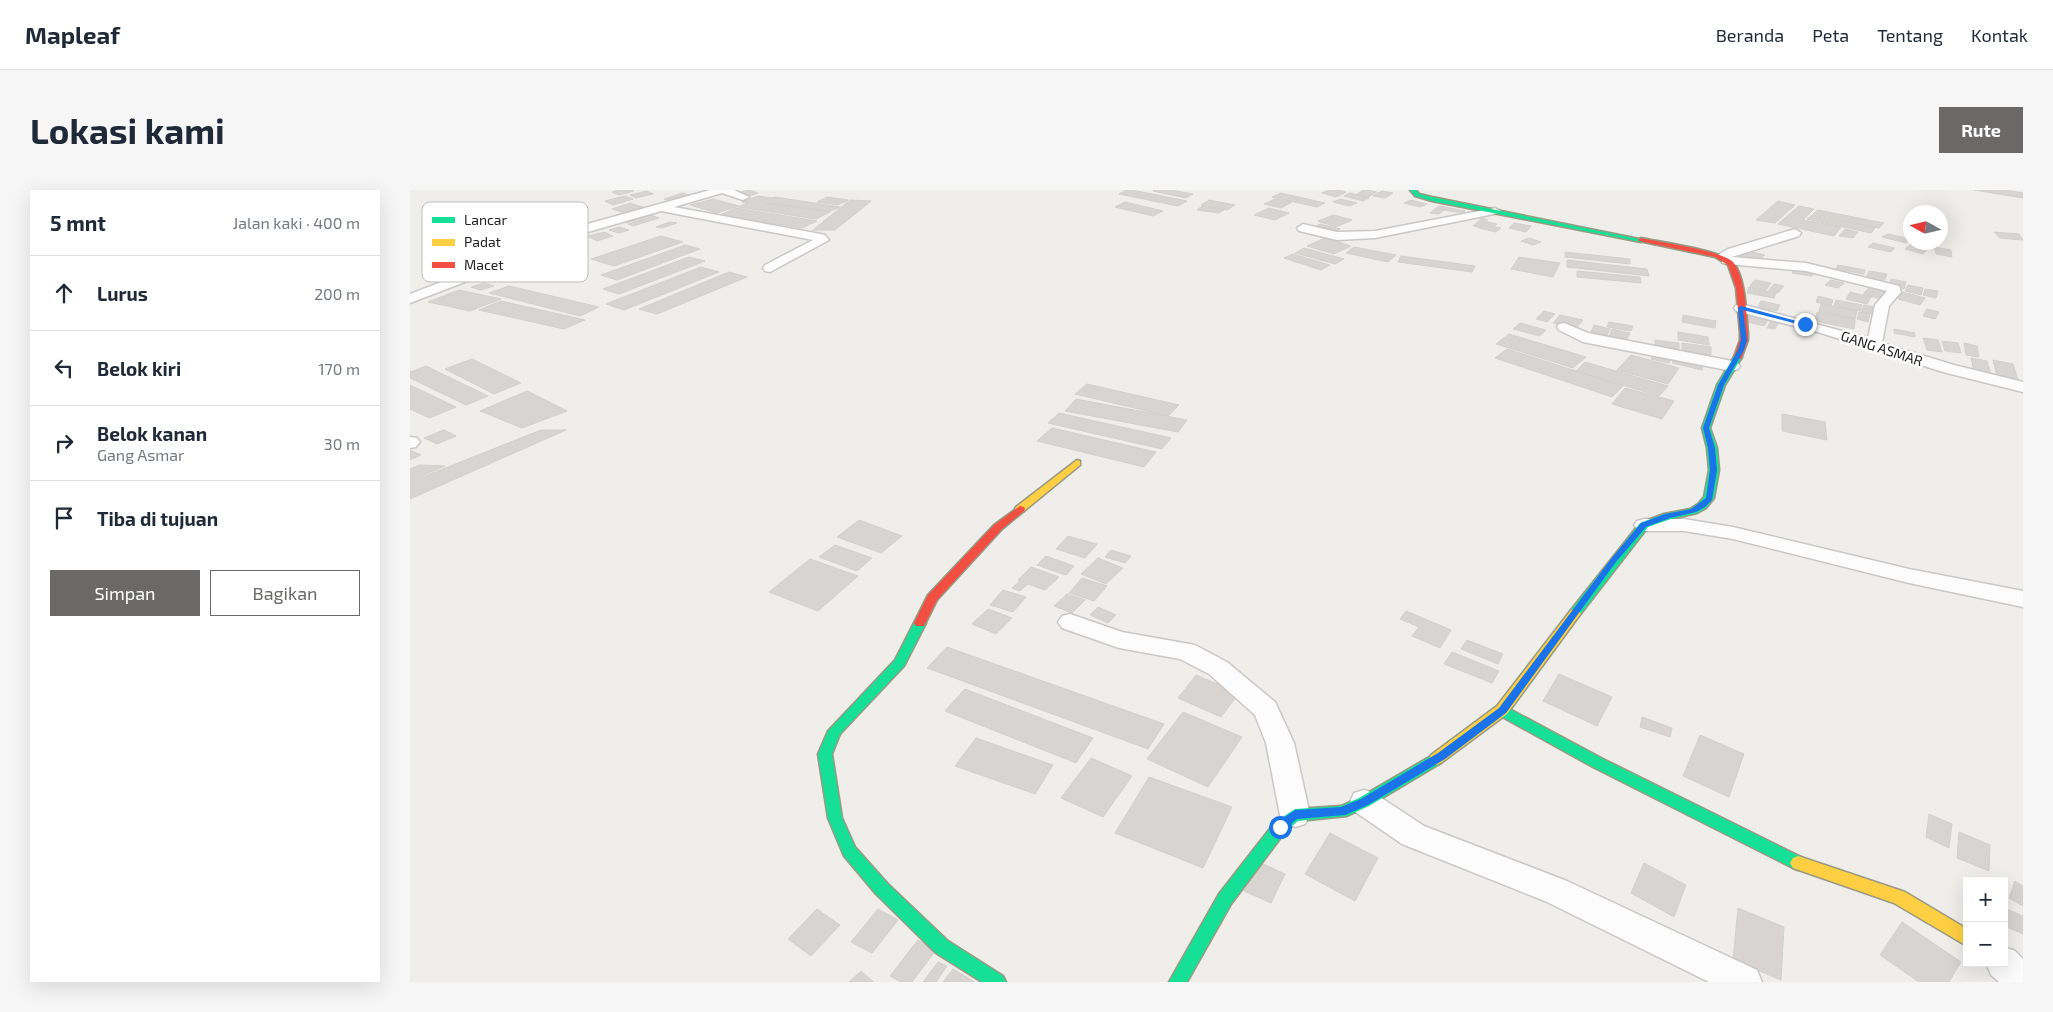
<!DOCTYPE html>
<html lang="id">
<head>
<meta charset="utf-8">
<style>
	body { margin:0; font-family:"Exo 2",sans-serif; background:#f6f6f7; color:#1f2937 }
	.controls { position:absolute; right:15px; bottom:15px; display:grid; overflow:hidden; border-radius:0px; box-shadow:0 5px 20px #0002 }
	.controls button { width:45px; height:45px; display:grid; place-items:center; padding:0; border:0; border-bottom:1px solid #e0e1e3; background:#fff; color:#1f2937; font:25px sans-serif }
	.compass { position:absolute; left:1493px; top:15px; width:45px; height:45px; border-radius:50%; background:#fff; box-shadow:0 5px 20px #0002; rotate:278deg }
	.stop { position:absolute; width:15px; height:15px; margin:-11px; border:4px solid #1a73e8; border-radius:50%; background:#fff }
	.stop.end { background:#1a73e8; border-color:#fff; box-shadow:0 1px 5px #0008 }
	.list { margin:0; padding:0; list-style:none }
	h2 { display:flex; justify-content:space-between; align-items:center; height:65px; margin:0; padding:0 20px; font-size:21px }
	h2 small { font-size:16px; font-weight:400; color:#747a83 }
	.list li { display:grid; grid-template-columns:32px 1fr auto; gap:15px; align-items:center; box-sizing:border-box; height:75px; padding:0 20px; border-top:1px solid #e0e1e3 }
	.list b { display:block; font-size:19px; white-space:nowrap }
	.list p { margin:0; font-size:16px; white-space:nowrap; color:#747a83 }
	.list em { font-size:16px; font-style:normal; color:#747a83 }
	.actions { display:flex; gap:10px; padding:15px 20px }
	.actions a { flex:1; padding:11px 0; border:1px solid #6a6968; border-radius:0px; text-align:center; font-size:18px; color:#6a6968 }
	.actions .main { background:#6a6968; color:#fff }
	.icon { flex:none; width:28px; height:28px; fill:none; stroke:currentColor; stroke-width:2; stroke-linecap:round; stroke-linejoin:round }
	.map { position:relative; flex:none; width:1613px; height:792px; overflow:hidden; border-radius:0px }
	header { display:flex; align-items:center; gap:30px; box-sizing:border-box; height:70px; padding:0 25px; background:#fff; border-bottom:1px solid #e0e1e3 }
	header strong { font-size:24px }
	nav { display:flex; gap:28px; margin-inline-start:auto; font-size:18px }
	.intro { display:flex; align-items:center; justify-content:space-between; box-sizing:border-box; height:120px; padding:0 30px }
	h1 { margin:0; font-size:35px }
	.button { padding:12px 22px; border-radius:0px; background:#6a6968; color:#fff; font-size:18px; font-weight:700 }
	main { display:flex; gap:30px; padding:0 30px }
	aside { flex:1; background:#fff; border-radius:0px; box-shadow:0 5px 20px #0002 }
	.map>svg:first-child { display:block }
</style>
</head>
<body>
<header>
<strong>Mapleaf</strong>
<nav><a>Beranda</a><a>Peta</a><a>Tentang</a><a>Kontak</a></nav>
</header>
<div class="intro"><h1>Lokasi kami</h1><a class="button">Rute</a></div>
<main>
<aside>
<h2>5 mnt<small>Jalan kaki · 400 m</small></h2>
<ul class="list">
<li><svg class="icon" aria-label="ahead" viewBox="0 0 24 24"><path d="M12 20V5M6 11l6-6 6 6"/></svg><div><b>Lurus</b></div><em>200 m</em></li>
<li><svg class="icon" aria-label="left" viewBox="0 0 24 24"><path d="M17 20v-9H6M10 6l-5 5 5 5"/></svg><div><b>Belok kiri</b></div><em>170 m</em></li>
<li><svg class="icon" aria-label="right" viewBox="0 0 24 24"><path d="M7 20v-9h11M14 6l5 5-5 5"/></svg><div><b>Belok kanan</b><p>Gang Asmar</p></div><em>30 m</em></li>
<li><svg class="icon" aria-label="arrive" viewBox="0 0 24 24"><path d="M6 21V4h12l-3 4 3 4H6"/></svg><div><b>Tiba di tujuan</b></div></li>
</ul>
<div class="actions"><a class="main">Simpan</a><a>Bagikan</a></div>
</aside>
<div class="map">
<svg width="1613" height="792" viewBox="0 0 1613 792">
	<rect width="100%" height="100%" fill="#f0eeeb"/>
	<path fill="#d7d4d2" stroke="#d3d0cc" d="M 208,0 L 222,0 L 224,1 L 209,5 L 202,2 Z
		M 339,0 L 348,3 L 336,7 L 326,3 Z
		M 716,0 L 722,0 L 777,11 L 768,16 L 709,4 Z
		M 746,0 L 761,0 L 783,4 L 776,8 L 743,1 Z
		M 919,0 L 927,0 L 936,2 L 926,7 L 912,3 Z
		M 954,0 L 957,0 L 967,2 L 958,7 L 947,4 Z
		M 1564,0 L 1594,0 L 1613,3 L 1613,8 Z
		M 237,1 L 243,4 L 226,8 L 220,5 Z
		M 972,1 L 983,3 L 975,8 L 963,6 Z
		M 272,3 L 283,6 L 265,12 L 254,9 Z
		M 871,3 L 915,13 L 907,17 L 862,7 Z
		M 940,3 L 959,8 L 953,11 L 934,6 Z
		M 215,6 L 223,9 L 203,15 L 195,11 Z
		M 348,6 L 361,8 L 365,7 L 430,17 L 420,21 L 356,13 L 420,22 L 406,29 L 328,17 L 338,13 L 332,12 Z
		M 417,7 L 438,10 L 428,15 L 407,12 Z
		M 303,9 L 329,16 L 307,23 L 280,15 Z
		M 865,9 L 882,12 L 871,18 L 854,14 Z
		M 930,9 L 947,13 L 940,16 L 923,12 Z
		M 440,10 L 461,11 L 425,40 L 403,40 Z
		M 799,10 L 825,15 L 817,20 L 791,15 Z
		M 1001,10 L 1017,14 L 1010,17 L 994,13 Z
		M 1368,11 L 1385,15 L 1365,33 L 1346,30 Z
		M 715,12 L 753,21 L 743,26 L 705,17 Z
		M 220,13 L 236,18 L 218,24 L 202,19 Z
		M 792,16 L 814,20 L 809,23 L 787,20 Z
		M 1029,16 L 1055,21 L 1052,23 L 1034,20 L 1029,24 L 1020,23 Z
		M 1389,16 L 1404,19 L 1393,30 L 1431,37 L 1424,46 L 1368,34 Z
		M 326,18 L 407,31 L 392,38 L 310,25 Z
		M 859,18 L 879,23 L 865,30 L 844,25 Z
		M 1408,20 L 1474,33 L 1469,38 L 1403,24 Z
		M 239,24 L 243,25 L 216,33 L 211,31 Z
		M 924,25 L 942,30 L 926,37 L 908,31 Z
		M 1402,25 L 1465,38 L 1461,43 L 1397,29 Z
		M 244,26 L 249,28 L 223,36 L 218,34 Z
		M 1072,28 L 1078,30 L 1069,37 L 1063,36 Z
		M 260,32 L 267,33 L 252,38 L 246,37 Z
		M 1077,32 L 1087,34 L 1084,37 L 1091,38 L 1086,42 L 1069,38 Z
		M 1104,33 L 1121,36 L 1116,42 L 1099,38 Z
		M 910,34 L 930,39 L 925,42 L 905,37 Z
		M 209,37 L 219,40 L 209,43 L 199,40 Z
		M 1435,39 L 1448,42 L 1443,48 L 1429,46 Z
		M 194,42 L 203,46 L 187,51 L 178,46 Z
		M 1584,42 L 1609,44 L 1613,50 L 1590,48 Z
		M 169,44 L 179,48 L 166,52 L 156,48 Z
		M 1478,44 L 1500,49 L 1500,50 L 1496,53 L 1472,47 Z
		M 251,46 L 273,52 L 204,76 L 181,69 Z
		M 915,48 L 941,56 L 924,64 L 897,56 Z
		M 1119,48 L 1131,52 L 1123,55 L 1111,51 Z
		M 1463,53 L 1485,58 L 1481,62 L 1458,57 Z
		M 1501,54 L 1519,58 L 1513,64 L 1495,59 Z
		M 275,55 L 290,59 L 207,90 L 191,85 Z
		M 944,57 L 986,65 L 978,72 L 936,63 Z
		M 1524,57 L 1541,60 L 1542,67 L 1526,64 Z
		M 894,58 L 934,69 L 925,74 L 885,63 Z
		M 1332,60 L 1355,65 L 1349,70 L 1326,65 Z
		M 1155,62 L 1220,69 L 1220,74 L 1155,67 Z
		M 883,64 L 920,75 L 911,80 L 874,68 Z
		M 991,66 L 1065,76 L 1062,82 L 988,72 Z
		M 279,67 L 295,71 L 209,104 L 193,99 Z
		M 1109,67 L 1150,73 L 1143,87 L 1101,79 Z
		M 1157,70 L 1237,79 L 1239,86 L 1157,77 Z
		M 1428,75 L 1455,80 L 1454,84 L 1426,79 Z
		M 291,77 L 309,82 L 214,120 L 196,114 Z
		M 1385,77 L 1404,80 L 1402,86 L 1382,83 Z
		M 1167,81 L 1230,87 L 1231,93 L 1167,87 Z
		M 1459,81 L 1477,84 L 1474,92 L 1456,88 Z
		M 319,82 L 337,87 L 247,124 L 229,119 Z
		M 1481,89 L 1496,92 L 1494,99 L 1479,96 Z
		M 1345,90 L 1361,93 L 1356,100 L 1340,96 Z
		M 1421,90 L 1434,93 L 1428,98 L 1415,95 Z
		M 74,93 L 84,96 L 70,100 L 61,97 Z
		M 1364,94 L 1374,96 L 1368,103 L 1359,100 Z
		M 1498,95 L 1513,98 L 1511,105 L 1495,101 Z
		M 99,96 L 189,117 L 170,126 L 79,103 Z
		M 1339,97 L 1366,103 L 1364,108 L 1337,103 Z
		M 1460,97 L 1479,102 L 1471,109 L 1453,104 Z
		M 1515,99 L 1528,101 L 1526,108 L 1513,105 Z
		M 49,100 L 91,109 L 60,121 L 18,112 Z
		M 1440,102 L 1461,107 L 1457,114 L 1436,109 Z
		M 1493,102 L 1515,108 L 1510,115 L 1488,109 Z
		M 1408,106 L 1423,110 L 1421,116 L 1406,112 Z
		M 1426,110 L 1452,115 L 1451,121 L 1424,116 Z
		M 91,111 L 175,130 L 154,139 L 69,120 Z
		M 1351,111 L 1370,115 L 1367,121 L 1348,117 Z
		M 1411,114 L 1447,121 L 1445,129 L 1409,121 Z
		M 1454,115 L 1465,117 L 1463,124 L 1452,122 Z
		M 1517,119 L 1529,122 L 1525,129 L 1513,126 Z
		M 1134,121 L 1145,124 L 1137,132 L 1126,129 Z
		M 1407,122 L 1445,129 L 1444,139 L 1405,131 Z
		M 1449,122 L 1460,124 L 1458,132 L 1447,129 Z
		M 1150,125 L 1173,130 L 1166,138 L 1143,133 Z
		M 1273,125 L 1306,131 L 1305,138 L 1272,132 Z
		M 1337,125 L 1358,130 L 1354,136 L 1333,131 Z
		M 1361,131 L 1369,132 L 1365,139 L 1357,138 Z
		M 1199,132 L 1223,136 L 1221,141 L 1197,137 Z
		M 1110,133 L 1136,140 L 1130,146 L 1103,139 Z
		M 1184,135 L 1200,139 L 1197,145 L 1181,142 Z
		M 1202,139 L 1220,143 L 1217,149 L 1199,146 Z
		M 1484,139 L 1505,143 L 1505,147 L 1484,143 Z
		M 1268,142 L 1298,147 L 1299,155 L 1268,150 Z
		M 1099,144 L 1176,167 L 1163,178 L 1086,154 Z
		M 1513,148 L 1528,150 L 1532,162 L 1517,160 Z
		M 1245,150 L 1269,153 L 1269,159 L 1245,155 Z
		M 1532,151 L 1548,153 L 1551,163 L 1535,161 Z
		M 1272,153 L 1301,157 L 1301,165 L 1272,161 Z
		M 1554,153 L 1567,156 L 1569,167 L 1556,165 Z
		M 1097,159 L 1213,196 L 1202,207 L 1085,168 Z
		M 1244,162 L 1262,165 L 1259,173 L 1241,169 Z
		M 1221,165 L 1269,178 L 1258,194 L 1207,180 Z
		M 1265,165 L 1294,171 L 1292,180 L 1262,173 Z
		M 1561,168 L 1577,171 L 1581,184 L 1564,181 Z
		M 62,169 L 111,193 L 84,204 L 35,179 Z
		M 1583,170 L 1603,174 L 1608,190 L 1587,186 Z
		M 1175,172 L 1258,196 L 1249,206 L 1166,181 Z
		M 16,176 L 78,206 L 56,215 L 0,188 L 0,182 Z
		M 677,194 L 769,215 L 758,226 L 665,204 Z
		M 0,195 L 46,217 L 19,228 L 0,219 Z
		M 1215,198 L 1264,211 L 1252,229 L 1202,214 Z
		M 117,201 L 157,221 L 112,238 L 70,221 Z
		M 666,209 L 777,230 L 768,242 L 655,221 Z
		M 649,223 L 761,248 L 752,259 L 638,233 Z
		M 1372,224 L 1415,232 L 1417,250 L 1372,241 Z
		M 642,238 L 746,262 L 734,277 L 627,251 Z
		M 34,240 L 46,246 L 27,254 L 14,248 Z
		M 131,240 L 156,240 L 0,309 L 0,292 Z
		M 0,260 L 11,265 L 0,270 Z
		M 9,275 L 35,276 L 0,291 L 0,279 Z
		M 449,330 L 492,346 L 471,363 L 427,347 Z
		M 658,346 L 687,354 L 675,368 L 646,359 Z
		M 425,355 L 462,368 L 447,381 L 409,367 Z
		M 701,360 L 721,366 L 715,373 L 695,367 Z
		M 636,366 L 664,376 L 656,385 L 627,375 Z
		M 688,368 L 713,378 L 696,394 L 671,384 Z
		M 400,369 L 448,386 L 408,421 L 359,402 Z
		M 621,377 L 649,387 L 635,400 L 618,394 L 610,401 L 602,398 L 610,391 L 608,390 Z
		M 672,388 L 697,396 L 684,411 L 659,403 Z
		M 593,400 L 616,407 L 603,422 L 580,415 Z
		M 657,404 L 675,410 L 662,423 L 644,416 Z
		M 688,417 L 706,425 L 698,433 L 680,425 Z
		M 578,419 L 602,428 L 586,444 L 562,434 Z
		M 996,421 L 1041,440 L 1030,458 L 1002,446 L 1009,437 L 990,429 Z
		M 1057,450 L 1093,464 L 1088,474 L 1051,459 Z
		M 537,457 L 754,534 L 738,559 L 517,478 Z
		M 1042,462 L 1089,481 L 1082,493 L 1034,474 Z
		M 1149,484 L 1202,507 L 1187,536 L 1133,511 Z
		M 786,485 L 829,503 L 811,527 L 768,508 Z
		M 555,499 L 683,548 L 666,573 L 535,521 Z
		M 773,522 L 832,547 L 798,597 L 737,569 Z
		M 1232,527 L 1262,538 L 1260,547 L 1230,537 Z
		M 1290,545 L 1334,564 L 1319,607 L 1273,586 Z
		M 566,548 L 643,575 L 625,604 L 545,576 Z
		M 681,568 L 722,586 L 693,627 L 651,608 Z
		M 739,587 L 822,617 L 793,678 L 705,643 Z
		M 1519,624 L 1542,634 L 1539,658 L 1516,647 Z
		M 1549,642 L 1580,655 L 1579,681 L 1547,668 Z
		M 920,643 L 968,668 L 945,711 L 895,684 Z
		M 849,672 L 875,684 L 861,713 L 834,701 Z
		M 1234,673 L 1276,695 L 1264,727 L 1221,703 Z
		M 1605,691 L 1613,696 L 1613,716 L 1599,708 Z
		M 1328,718 L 1374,737 L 1371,790 L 1323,770 Z
		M 1594,718 L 1613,726 L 1613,744 L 1594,736 Z
		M 407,719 L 430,735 L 401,766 L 378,749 Z
		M 468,719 L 488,730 L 462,763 L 441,752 Z
		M 1492,732 L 1551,772 L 1539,792 L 1509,792 L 1470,765 Z
		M 508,750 L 526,760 L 502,792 L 491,792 L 480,786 Z
		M 528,772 L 537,776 L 526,792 L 513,792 Z
		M 543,779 L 565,792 L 533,792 Z
		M 451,781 L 464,792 L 439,792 Z"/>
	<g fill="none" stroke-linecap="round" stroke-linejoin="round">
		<g stroke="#c9c8c7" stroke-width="3">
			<path id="street" d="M 300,0 L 324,0 L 339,7 L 333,10 L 312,3 L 264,17 L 411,44 L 415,45 L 419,50 L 360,82 L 355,81 L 353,78 L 355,75 L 403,50 L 251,21 L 171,44 L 131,63 L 0,113 L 0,104 L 123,57 L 163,38 Z
				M 1085,18 L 1091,21 L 1089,23 L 965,48 L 927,50 L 889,41 L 887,38 L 893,34 L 927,42 L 965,41 Z
				M 1385,39 L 1391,43 L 1389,46 L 1322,67 L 1396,73 L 1489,96 L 1491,102 L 1479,116 L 1472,153 L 1544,175 L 1613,192 L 1613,202 L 1533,182 L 1411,143 L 1326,121 L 1324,118 L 1326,115 L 1331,114 L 1458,148 L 1465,115 L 1477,101 L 1396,81 L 1317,74 L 1312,73 L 1312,68 L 1308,65 L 1318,59 Z
				M 1154,133 L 1178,143 L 1322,171 L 1328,173 L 1330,176 L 1328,179 L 1322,181 L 1173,152 L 1149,140 L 1147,137 L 1149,134 Z
				M 0,247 L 7,248 L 10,252 L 6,257 L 0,258 Z
				M 1234,329 L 1274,329 L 1323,337 L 1499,379 L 1613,401 L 1613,417 L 1499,393 L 1323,349 L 1274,341 L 1234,341 L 1227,339 L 1224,335 L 1227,331 Z
				M 660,424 L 712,442 L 785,455 L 817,472 L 865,512 L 884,553 L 900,625 L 895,634 L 885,637 L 875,634 L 870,625 L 856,553 L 845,525 L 799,484 L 770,469 L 709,458 L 652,438 L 648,432 L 652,426 Z
				M 954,600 L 964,603 L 1014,636 L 1157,691 L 1347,780 L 1352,792 L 1299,792 L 1135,711 L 992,654 L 944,621 L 940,612 L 944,603 Z
				M 1594,757 L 1605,761 L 1613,769 L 1613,792 L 1589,792 L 1581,785 L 1576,773 L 1594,773 Z"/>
		</g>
		<g stroke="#999a82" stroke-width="3">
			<path id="fast" d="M 1000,0 L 1006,0 L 1009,4 L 1022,7 L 1234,50 L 1231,52 L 1022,11 L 1005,6 Z
				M 1325,165 L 1332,167 L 1315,195 L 1300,238 L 1307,258 L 1309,280 L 1304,308 L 1296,318 L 1287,323 L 1261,329 L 1238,337 L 1169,426 L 1161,426 L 1159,423 L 1161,420 L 1230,333 L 1254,324 L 1280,319 L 1288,314 L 1294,307 L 1299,280 L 1297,258 L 1292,238 L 1307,195 Z
				M 510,429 L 516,433 L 494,476 L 430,544 L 422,564 L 432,628 L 445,657 L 478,694 L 538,751 L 593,786 L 596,792 L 572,792 L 526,763 L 466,704 L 434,666 L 418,628 L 408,564 L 418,541 L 485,470 L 504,433 Z
				M 1092,515 L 1193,569 L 1393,668 L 1396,673 L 1393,678 L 1388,680 L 1383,678 L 1183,577 L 1087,524 L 1085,520 L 1087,516 Z
				M 1026,563 L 1031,565 L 1033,569 L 1031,573 L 959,616 L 937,626 L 888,631 L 875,642 L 821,714 L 777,792 L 759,792 L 809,704 L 865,632 L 885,619 L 931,616 L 949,608 Z"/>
		</g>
		<g stroke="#999a82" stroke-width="3">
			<path id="slow" d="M 667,270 L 670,271 L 670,275 L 614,321 L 606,321 L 605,319 L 606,317 Z
				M 1165,419 L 1171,423 L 1169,426 L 1097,524 L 1031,573 L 1026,575 L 1021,573 L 1019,569 L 1021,565 L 1087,516 L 1161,420 Z
				M 1388,666 L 1495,702 L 1557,739 L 1557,756 L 1484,713 L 1383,678 L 1380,673 L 1383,668 Z"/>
		</g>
		<g stroke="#999a82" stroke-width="3">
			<path id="jam" d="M 1231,48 C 1249,52 1313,61 1323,72 C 1336,88 1336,123 1338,143 L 1338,150 L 1331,169 L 1324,167 L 1330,150 L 1330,143 L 1326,98 L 1318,75 L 1305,67 L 1229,51 L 1228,50 Z
				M 610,316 L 614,317 L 615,319 L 614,321 L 592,339 L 527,410 L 514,436 L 506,436 L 504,433 L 518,405 L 584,335 Z"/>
		</g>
		<use href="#street" fill="#fdfcfc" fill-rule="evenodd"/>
		<use href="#fast" fill="#16e098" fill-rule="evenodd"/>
		<use href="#slow" fill="#ffcf43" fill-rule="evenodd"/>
		<use href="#jam" fill="#f24e42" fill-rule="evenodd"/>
	</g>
	<path fill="#1a73e8" d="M 1331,116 L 1398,134 L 1395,136 L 1333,120 L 1337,150 L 1334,160 L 1314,195 L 1299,238 L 1305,258 L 1307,280 L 1302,310 L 1295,317 L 1286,322 L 1260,328 L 1236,337 L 1206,372 L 1096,523 L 1035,569 L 958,615 L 935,625 L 887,629 L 873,640 L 866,640 L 864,637 L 866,633 L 885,620 L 931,617 L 951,609 L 1028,563 L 1089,518 L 1201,369 L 1231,333 L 1255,324 L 1281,319 L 1296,308 L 1300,280 L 1298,258 L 1293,238 L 1308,195 L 1328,160 L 1331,150 L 1328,118 Z"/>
	<g text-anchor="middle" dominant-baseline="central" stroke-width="5" stroke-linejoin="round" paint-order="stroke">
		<g font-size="14" fill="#222" stroke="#fff">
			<text transform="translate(1472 158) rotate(18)">GANG ASMAR</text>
		</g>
	</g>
	<rect x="12" y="12" width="166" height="80" rx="8" fill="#fff" stroke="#bdbdbd" stroke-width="1"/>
	<rect x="22" y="27" width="23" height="6" fill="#16e098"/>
	<rect x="22" y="49" width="23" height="7" fill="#ffcf43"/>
	<rect x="22" y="72" width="23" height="6" fill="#f24e42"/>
	<g font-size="14" fill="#222">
		<text x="54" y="35">Lancar</text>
		<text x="54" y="57">Padat</text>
		<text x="54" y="80">Macet</text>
	</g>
</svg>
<div class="controls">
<button>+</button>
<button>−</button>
</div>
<svg class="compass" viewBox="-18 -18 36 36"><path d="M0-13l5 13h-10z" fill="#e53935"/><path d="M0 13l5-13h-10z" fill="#747a83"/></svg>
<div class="stop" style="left:870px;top:637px"></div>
<div class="stop end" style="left:1395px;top:134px"></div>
</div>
</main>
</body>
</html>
